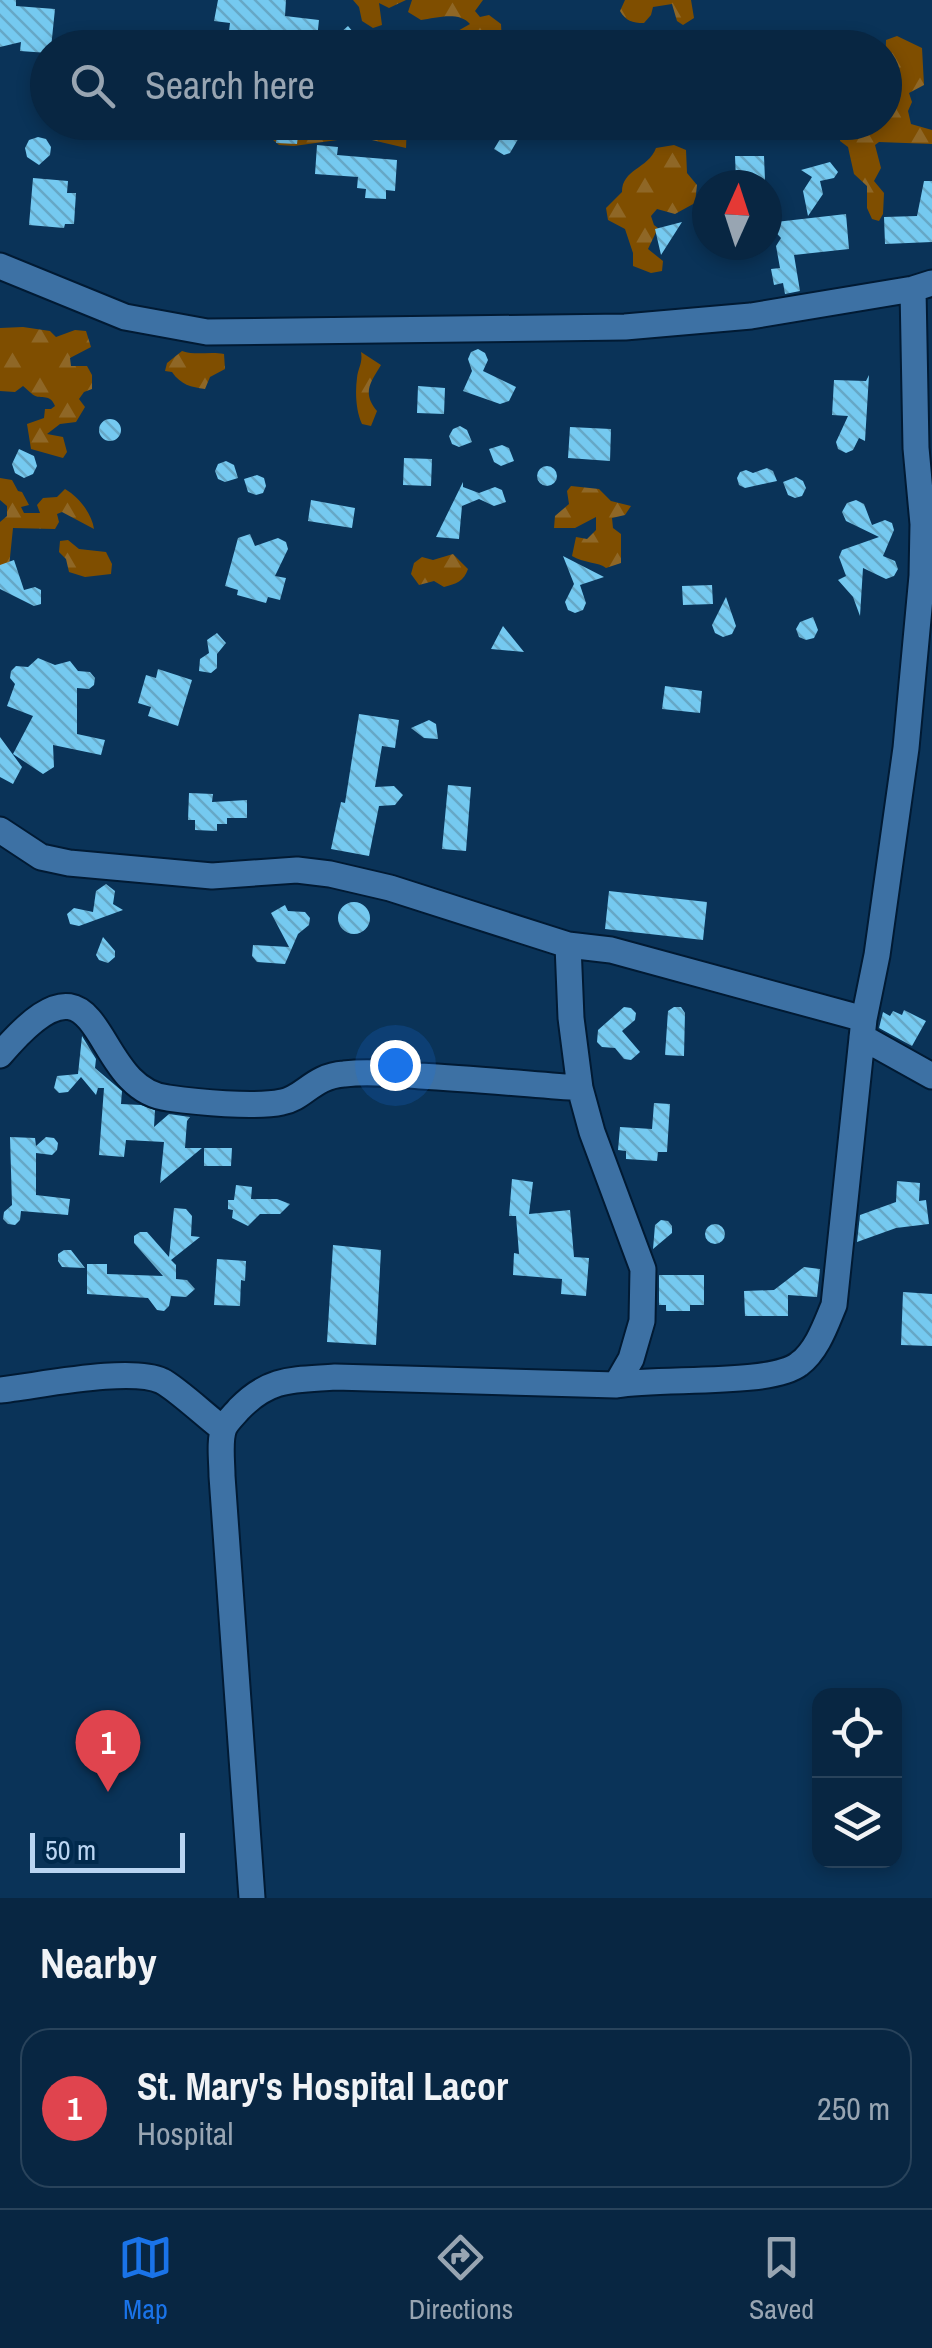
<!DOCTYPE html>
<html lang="en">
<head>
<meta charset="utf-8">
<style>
	body { margin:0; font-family:"Archivo Narrow",sans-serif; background:#112e49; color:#f1f3f6 }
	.controls { position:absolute; right:30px; bottom:30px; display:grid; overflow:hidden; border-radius:20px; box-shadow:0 5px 15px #0003 }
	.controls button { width:90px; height:90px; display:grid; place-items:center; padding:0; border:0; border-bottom:2px solid #29435b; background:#082642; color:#f1f3f6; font:50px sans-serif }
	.compass { position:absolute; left:692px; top:170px; width:90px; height:90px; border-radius:50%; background:#082642; box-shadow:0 5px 15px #0003; rotate:3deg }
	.scale { position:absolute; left:30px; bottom:25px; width:155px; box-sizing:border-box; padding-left:10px; border:5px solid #bad5f2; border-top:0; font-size:28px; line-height:35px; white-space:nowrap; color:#bad5f2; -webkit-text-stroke:8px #00294c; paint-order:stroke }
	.you { position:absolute; left:395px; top:1065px; width:35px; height:35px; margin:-25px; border:8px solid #fff; border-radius:50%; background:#1a73e8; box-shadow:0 0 0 15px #1a73e833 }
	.badge { display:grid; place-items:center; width:65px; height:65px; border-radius:50%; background:#1a73e8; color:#fff; font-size:32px; font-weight:700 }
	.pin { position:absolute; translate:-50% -82px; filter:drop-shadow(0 2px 5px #0008) }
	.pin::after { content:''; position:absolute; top:52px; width:35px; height:30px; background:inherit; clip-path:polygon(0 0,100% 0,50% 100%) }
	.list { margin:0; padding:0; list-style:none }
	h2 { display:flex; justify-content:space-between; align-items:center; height:130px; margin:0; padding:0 40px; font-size:42px }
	h2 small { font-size:32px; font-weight:400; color:#98a5b2 }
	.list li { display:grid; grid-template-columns:65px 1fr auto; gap:30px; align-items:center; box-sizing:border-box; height:160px; margin:0 20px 20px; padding:0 20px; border:2px solid #29435b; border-radius:30px }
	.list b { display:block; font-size:38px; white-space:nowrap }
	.list p { margin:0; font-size:32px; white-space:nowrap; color:#98a5b2 }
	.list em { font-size:32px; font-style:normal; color:#98a5b2 }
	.icon { flex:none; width:55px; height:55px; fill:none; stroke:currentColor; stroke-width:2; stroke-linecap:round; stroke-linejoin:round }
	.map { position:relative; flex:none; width:932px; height:1898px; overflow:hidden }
	.search { position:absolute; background:#082642; box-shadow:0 5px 15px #0003; left:30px; right:30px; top:30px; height:110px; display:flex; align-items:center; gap:25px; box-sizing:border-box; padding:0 35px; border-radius:55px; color:#98a5b2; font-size:38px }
	.sheet { height:310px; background:#082642 }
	nav { display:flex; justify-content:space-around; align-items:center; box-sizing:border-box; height:140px; border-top:2px solid #29435b; background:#082642; font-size:28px; color:#98a5b2 }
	nav a { display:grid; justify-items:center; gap:5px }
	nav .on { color:#1a73e8 }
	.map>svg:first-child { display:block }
</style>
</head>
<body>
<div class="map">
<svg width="932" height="1898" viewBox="0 0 932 1898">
	<defs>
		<pattern id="forest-firs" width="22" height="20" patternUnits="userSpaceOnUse" patternTransform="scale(2.5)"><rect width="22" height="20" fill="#7f4e00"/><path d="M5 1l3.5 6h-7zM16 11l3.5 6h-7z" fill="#8f6726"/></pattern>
		<pattern id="building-back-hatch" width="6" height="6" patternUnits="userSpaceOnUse" patternTransform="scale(2.5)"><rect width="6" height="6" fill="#75c9f0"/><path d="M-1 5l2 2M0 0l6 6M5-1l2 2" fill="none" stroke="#66a7c6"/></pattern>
	</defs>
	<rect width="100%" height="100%" fill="#0a3358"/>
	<path fill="url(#forest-firs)" d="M 353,0 L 406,0 L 389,8 L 379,3 L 382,25 L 373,28 L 362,21 L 359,7 Z
		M 412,0 L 483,0 L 475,11 L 480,17 L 489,15 L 501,24 L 502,43 L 483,35 L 474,47 L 450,47 L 456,42 L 456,32 L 470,24 C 459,11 436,18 421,20 L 408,12 Z
		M 625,0 L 691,0 L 694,18 L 683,25 L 677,21 L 672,4 L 653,7 L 651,15 L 644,23 C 632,23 626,21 620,11 Z
		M 897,36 L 922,48 L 924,85 L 909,93 L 912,102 L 908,111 L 911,124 L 932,130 L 932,144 L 879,142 L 875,145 L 881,168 L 874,181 L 884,193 L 883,214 L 879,221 L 872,219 L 867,208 L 867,186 L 854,174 L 848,147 L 840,141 L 841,123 L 884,122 L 885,107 L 895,107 L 896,100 L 891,93 L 896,82 L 892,79 L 885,85 L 886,40 Z
		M 253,123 L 407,123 L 406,148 L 359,137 L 294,146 L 279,145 Z
		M 674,145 L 686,150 L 687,173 L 697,185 L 695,203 L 675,214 L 657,209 L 651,216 L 654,225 L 658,228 L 648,249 L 663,261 L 662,271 L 651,273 L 633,266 L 633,253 L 625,229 L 608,220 L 606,208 L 622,192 C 622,169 648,169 656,148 Z
		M 23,327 L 50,331 L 56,337 L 75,330 L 86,331 L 91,347 L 70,358 L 71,366 L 87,366 L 92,375 L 92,389 L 84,392 L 79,399 L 85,407 L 76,422 L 60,424 L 47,434 L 63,437 L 67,452 L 63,458 L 31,449 L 27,424 L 44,418 L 45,409 L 51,409 L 55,406 C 49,391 40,402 31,393 C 28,391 26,388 23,386 L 15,392 L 0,391 L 0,328 Z
		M 182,351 C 197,356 209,351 224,354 L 225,369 L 210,377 L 205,389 C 191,387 181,385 172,372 L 165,371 L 167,363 Z
		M 361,352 L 381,365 C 370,383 362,393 377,411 L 371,426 L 362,424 C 356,411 355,393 357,378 C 358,368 363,363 361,352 Z
		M 0,478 L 12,480 L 18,491 L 22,492 L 29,505 L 21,507 L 24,513 L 40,513 L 37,505 L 43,498 L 57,497 L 65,489 C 79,497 92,514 94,529 L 62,512 L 57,514 L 59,522 L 55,529 L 13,528 L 9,567 L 0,578 L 0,522 L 7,516 L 7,506 L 0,500 Z
		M 571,486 L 599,489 L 611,501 L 631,506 L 625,515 L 612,518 L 613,528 L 621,534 L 621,563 L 606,568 C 599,562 583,563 572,556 L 576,537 L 587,539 L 596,530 L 596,517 L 575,528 L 554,528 L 555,516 L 569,504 L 567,491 Z
		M 68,540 L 79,549 L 106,552 L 112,564 L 111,574 L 85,577 L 69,572 L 66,559 L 59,552 L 60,541 Z
		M 453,554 L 468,569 C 464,581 456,584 444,587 L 434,581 L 419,585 L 411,574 L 414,563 L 422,557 L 433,560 Z"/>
	<path fill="url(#building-back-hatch)" d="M 0,0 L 16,0 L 16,6 L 55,9 L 51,48 L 48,48 L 48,53 L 20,51 L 21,42 L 0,47 Z
		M 218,0 L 286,0 L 285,16 L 319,20 L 316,48 L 227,48 L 230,23 L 214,21 Z
		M 348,26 L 359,39 L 348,48 L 323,48 Z
		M 278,122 L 293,122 L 293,128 L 299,128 L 297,144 L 276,143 Z
		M 505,122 L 528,122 L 510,153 L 504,155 L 494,149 L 505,131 Z
		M 38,137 L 46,139 L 51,147 L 50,155 L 39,165 L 27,157 L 25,148 L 29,140 Z
		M 317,145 L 338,147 L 337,155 L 397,160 L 395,191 L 386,190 L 386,199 L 365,198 L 366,189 L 357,188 L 358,177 L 315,174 Z
		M 735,156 L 764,156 L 765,180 L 736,181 Z
		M 830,162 L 838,172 L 834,178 L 820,181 L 823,194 L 808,216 L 803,191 L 812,177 L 801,170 Z
		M 33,178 L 68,181 L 67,193 L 76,193 L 74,224 L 65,224 L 64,228 L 29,225 Z
		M 924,181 L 932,181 L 932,242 L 885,244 L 884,217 L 917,216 Z
		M 846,214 L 849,249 L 794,255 L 800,291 L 785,294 L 783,283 L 774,285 L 771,269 L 780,268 L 776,246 L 781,238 L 767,223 Z
		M 682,222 L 661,255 L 655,229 Z
		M 478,349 L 485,353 L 488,360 L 483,371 L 516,387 L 509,401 L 500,404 L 463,391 L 472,371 L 468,359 L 471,352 Z
		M 869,375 L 865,441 L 859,438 L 853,450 L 846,453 L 838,449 L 836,442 L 848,416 L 832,415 L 834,380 L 866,381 Z
		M 418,386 L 445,388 L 444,414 L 417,413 Z
		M99 430a11 11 0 1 1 22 0a11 11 0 1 1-22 0Z
		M 460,426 L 467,430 L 472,442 L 459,447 L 452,444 L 449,436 L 453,429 Z
		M 570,427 L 611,429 L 610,461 L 568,458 Z
		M 502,445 L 509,448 L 514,461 L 501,466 L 494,462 L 489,449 Z
		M 19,449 L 34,456 L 37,466 L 33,474 L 24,478 L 15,473 L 12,464 Z
		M 404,458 L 432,459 L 431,486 L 403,485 Z
		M 226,461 L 234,465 L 238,478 L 225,482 L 218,479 L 215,471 L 218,464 Z
		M537 476a10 10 0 1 1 20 0a10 10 0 1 1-20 0Z
		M 767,468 L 773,471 L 777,481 L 745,488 L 739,485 L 737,478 L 740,472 L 746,470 L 753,473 Z
		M 257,475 L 264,478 L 266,486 L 263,493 L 256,495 L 248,492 L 244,479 Z
		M 796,477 L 803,481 L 806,488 L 802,496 L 795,498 L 788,495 L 783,482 Z
		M 463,482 L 463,487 L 479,493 L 495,487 L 502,490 L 506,502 L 494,506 L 479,499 L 462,506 L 459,539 L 436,537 Z
		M 311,500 L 355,508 L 352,528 L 308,521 Z
		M 856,500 L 864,504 L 872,525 L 885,520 L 892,523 L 894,530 L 883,556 L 895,561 L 898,569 L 894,576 L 886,579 L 863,568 L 860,616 L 853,597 L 838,580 L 846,576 L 839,557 L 842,550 L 879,537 L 846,521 L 842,512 L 847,503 Z
		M 250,534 L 255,546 L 278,538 L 286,542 L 288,549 L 275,576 L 286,578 L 280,600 L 268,597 L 266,603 L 237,595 L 238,590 L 225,586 L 238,538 Z
		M 563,556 L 604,577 L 580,585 L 586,603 L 583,610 L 575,613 L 568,610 L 565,602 L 574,584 Z
		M 14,560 L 24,590 L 35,587 L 41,590 L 41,604 L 34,606 L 0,589 L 0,565 Z
		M 712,585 L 713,604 L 683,605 L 682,586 Z
		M 726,597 L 736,626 L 732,634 L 723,637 L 715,633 L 712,625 Z
		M 813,617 L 818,630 L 814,638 L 806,640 L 799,637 L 796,629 L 800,622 Z
		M 503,626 L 524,652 L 491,649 Z
		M 217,633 L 226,643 L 217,654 L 217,668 L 211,673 L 199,671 L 200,659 L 209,653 L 207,640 Z
		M 38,658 L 55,665 L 70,661 L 78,671 L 90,672 L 95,678 L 94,685 L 89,689 L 77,688 L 77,734 L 105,740 L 101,755 L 53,745 L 54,767 L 43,774 L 13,754 L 33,716 L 7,706 L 15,684 L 10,678 L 11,671 L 16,666 L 28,667 Z
		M 158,669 L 192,680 L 178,726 L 148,716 L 151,707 L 138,703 L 146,675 L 156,678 Z
		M 665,686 L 702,691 L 700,713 L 662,709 Z
		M 359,714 L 399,720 L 395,748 L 382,746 L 375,787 L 394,786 L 403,795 L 395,805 L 379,806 L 369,856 L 331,849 L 341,802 L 345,803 Z
		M 429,720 L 436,724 L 438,739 L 424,738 L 411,728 Z
		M 0,737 L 22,767 L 13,784 L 0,777 Z
		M 448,785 L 471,787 L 466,851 L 442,849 Z
		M 189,793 L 213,794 L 212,802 L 247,800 L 247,818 L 227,818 L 227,824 L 217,824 L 217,831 L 195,830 L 195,820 L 188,820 Z
		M 106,884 L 115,891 L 113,904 L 123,910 L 79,926 L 70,924 L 67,914 L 74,908 L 93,912 L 96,891 Z
		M 609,891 L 707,902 L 703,940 L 605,929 Z
		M338 918a16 16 0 1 1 32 0a16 16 0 1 1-32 0Z
		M 285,905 L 288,911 L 305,912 L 310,918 L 309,925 L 298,934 L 285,964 L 257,962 L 252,956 L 253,945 L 289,947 L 271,913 Z
		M 103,937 L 115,951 L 115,957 L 108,963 L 99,960 L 96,955 Z
		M 624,1007 L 631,1008 L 636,1013 L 635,1020 L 622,1031 L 640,1052 L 631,1060 L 624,1059 L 615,1048 L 602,1047 L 597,1042 L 598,1030 Z
		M 674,1007 L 681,1007 L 685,1013 L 684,1056 L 665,1055 L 668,1011 Z
		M 904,1010 L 926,1021 L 912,1046 L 879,1028 L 883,1012 L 890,1016 L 893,1011 L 902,1015 Z
		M 82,1036 L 96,1059 L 95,1068 L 122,1091 L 121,1104 L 141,1105 L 155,1110 L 154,1127 L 169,1114 L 190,1117 L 187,1121 L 185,1148 L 202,1148 L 160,1183 L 164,1142 L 126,1140 L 124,1157 L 99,1155 L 104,1088 L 98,1088 L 96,1095 L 81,1077 L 68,1092 L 59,1093 L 54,1088 L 57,1076 L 78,1074 Z
		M 654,1103 L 670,1104 L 667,1152 L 658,1152 L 657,1161 L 626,1159 L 626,1151 L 618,1150 L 620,1127 L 652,1129 Z
		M 10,1137 L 35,1138 L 36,1146 L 46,1137 L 54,1138 L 58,1143 L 57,1150 L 52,1155 L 36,1153 L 36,1195 L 70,1199 L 68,1215 L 21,1211 L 20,1220 L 15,1225 L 8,1224 L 3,1219 L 4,1212 L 12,1205 Z
		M 204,1148 L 232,1148 L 231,1166 L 204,1166 Z
		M 512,1179 L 533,1182 L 529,1214 L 570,1210 L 574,1257 L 589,1258 L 586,1296 L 561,1294 L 562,1279 L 513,1275 L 514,1253 L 519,1254 L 516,1216 L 509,1216 Z
		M 897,1181 L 920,1183 L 919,1201 L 926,1200 L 929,1224 L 896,1228 L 857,1242 L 860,1215 L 896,1202 Z
		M 236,1185 L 252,1187 L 251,1199 L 277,1199 L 290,1204 L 280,1214 L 260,1214 L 248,1226 L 232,1218 L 233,1210 L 228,1209 L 228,1200 L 234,1200 Z
		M 174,1208 L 186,1209 L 192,1216 L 191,1236 L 200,1237 L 171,1260 L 176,1265 L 176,1279 L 187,1280 L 195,1289 L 186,1297 L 171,1296 L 169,1306 L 164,1311 L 157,1310 L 148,1298 L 87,1294 L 87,1264 L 107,1264 L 107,1274 L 163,1276 L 134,1243 L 134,1236 L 140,1232 L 147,1232 L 169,1257 Z
		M 661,1220 L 668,1221 L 672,1226 L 672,1233 L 653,1249 L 655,1225 Z
		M705 1234a10 10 0 1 1 20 0a10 10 0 1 1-20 0Z
		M 333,1245 L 381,1250 L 376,1345 L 327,1342 Z
		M 64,1250 L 71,1250 L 85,1268 L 62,1267 L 58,1261 L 58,1254 Z
		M 217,1259 L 246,1261 L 245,1281 L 241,1280 L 240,1306 L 214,1305 Z
		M 804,1267 L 820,1269 L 817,1297 L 788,1295 L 788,1316 L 745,1316 L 744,1291 L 774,1290 Z
		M 659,1275 L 704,1275 L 704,1305 L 690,1305 L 690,1311 L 666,1311 L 666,1305 L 659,1305 Z
		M 903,1292 L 932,1294 L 932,1346 L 901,1345 Z"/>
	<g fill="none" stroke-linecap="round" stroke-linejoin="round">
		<g stroke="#011a33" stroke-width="29">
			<path id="minor" d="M 0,266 L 125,317 L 207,332 L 625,327 L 751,316 L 913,289 L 932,283
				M 0,830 L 41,857 L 69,863 L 212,876 L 297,870 L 330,874 L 390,888 L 568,945 L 571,1018 L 580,1088 L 592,1132 L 643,1269 L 642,1321 L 631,1359 L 616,1385
				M 568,945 L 611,950 L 864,1019
				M 862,1037 L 932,1076
				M 0,1055 C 108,928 87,1089 168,1098 C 197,1102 254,1108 282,1102 C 304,1098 313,1076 344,1074 C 369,1071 395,1074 420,1076 C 473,1079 527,1084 580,1088
				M 0,1390 C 38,1386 130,1366 162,1381 C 176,1388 207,1417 223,1429
				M 252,1898 L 222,1476 C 222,1462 219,1440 224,1428 C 227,1421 235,1414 239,1409 C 270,1377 294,1380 335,1377 L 616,1385 C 659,1377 771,1386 799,1364 C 817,1351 826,1324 834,1305 L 864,1019 L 877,955 L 906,748 L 922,576 L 923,524 L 916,448 L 913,289"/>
		</g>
		<use href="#minor" stroke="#3d71a4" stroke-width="25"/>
	</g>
</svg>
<div class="controls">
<button><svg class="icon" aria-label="locate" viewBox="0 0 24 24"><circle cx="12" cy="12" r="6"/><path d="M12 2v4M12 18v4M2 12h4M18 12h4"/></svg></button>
<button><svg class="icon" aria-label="layers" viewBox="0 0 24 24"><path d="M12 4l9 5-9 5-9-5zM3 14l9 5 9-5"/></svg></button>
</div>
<svg class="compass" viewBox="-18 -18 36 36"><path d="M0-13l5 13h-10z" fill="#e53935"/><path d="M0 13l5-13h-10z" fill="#98a5b2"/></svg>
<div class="scale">50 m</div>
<div class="you"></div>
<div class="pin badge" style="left:108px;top:1792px;background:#e0444e">1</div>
<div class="search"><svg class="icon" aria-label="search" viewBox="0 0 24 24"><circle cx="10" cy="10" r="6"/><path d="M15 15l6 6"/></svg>Search here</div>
</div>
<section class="sheet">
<h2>Nearby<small></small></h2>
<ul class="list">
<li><span class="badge" style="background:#e0444e">1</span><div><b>St. Mary's Hospital Lacor</b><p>Hospital</p></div><em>250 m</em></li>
</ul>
</section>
<nav>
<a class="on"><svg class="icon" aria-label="map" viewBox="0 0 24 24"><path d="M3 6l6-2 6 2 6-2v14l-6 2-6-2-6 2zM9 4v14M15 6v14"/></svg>Map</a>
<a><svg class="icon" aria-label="directions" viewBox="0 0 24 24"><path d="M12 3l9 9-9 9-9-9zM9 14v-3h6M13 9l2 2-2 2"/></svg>Directions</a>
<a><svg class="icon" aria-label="saved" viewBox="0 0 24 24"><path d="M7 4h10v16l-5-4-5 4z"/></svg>Saved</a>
</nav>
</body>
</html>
